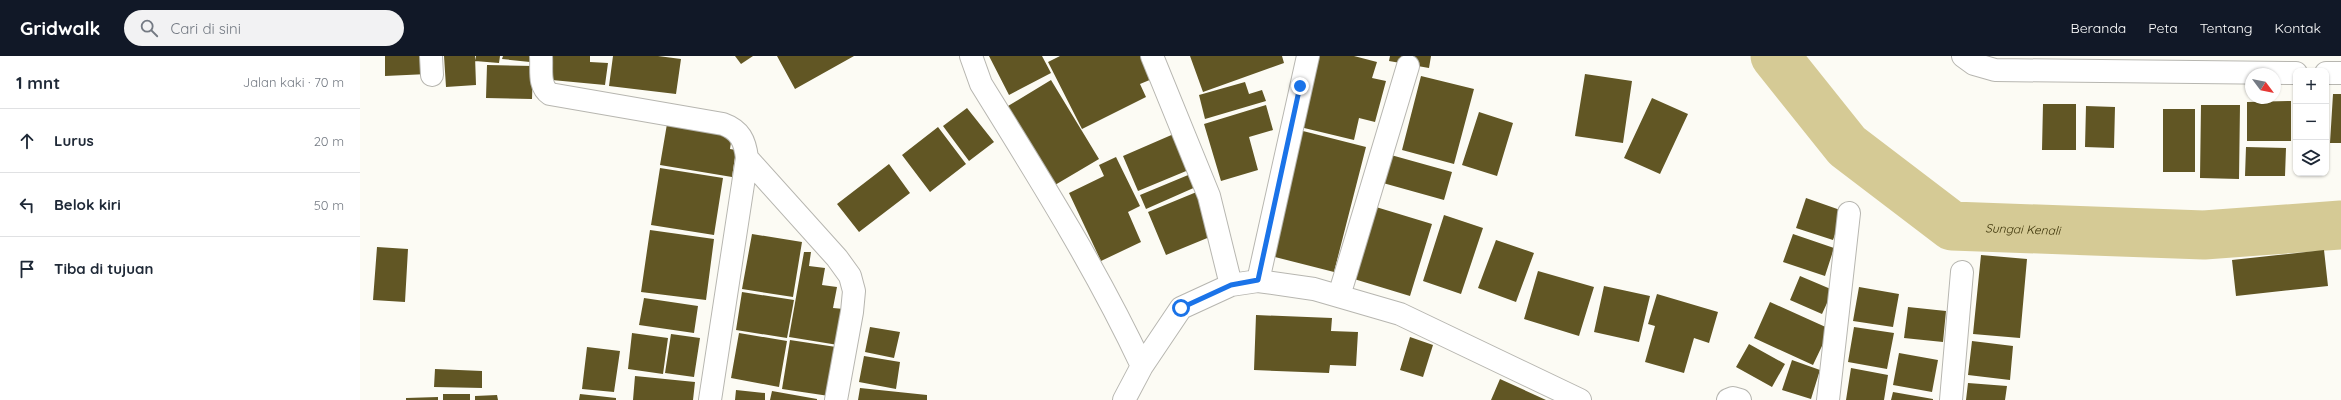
<!DOCTYPE html>
<html lang="id">
<head>
<meta charset="utf-8">
<style>
	body { margin:0; font-family:Quicksand,sans-serif; background:#f2f2f3; color:#1f2937 }
	.controls { position:absolute; right:12px; top:12px; display:grid; overflow:hidden; border-radius:8px; box-shadow:0 1px 3px #0004 }
	.controls button { width:36px; height:36px; display:grid; place-items:center; padding:0; border:0; border-bottom:1px solid #e0e1e3; background:#fff; color:#1f2937; font:20px sans-serif }
	.compass { position:absolute; left:1885px; top:12px; width:36px; height:36px; border-radius:50%; background:#fff; box-shadow:0 1px 3px #0004; rotate:122deg }
	.stop { position:absolute; width:12px; height:12px; margin:-9px; border:3px solid #1a73e8; border-radius:50%; background:#fff }
	.stop.end { background:#1a73e8; border-color:#fff; box-shadow:0 1px 4px #0008 }
	.list { margin:0; padding:0; list-style:none }
	h2 { display:flex; justify-content:space-between; align-items:center; height:52px; margin:0; padding:0 16px; font-size:17px }
	h2 small { font-size:13px; font-weight:400; color:#747a83 }
	.list li { display:grid; grid-template-columns:26px 1fr auto; gap:12px; align-items:center; box-sizing:border-box; height:64px; padding:0 16px; border-top:1px solid #e0e1e3 }
	.list b { display:block; font-size:15px; white-space:nowrap }
	.list em { font-size:13px; font-style:normal; color:#747a83 }
	.icon { flex:none; width:22px; height:22px; fill:none; stroke:currentColor; stroke-width:2; stroke-linecap:round; stroke-linejoin:round }
	.map { position:relative; flex:none; width:1981px; height:344px; overflow:hidden }
	header { display:flex; align-items:center; gap:24px; box-sizing:border-box; height:56px; padding:0 20px; background:#111827; color:#fff }
	header strong { font-size:19px }
	nav { display:flex; gap:22px; margin-inline-start:auto; font-size:14px }
	.search { width:280px; height:36px; background:#f2f2f3; display:flex; align-items:center; gap:10px; box-sizing:border-box; padding:0 14px; border-radius:22px; color:#747a83; font-size:15px }
	main { display:flex }
	aside { flex:1; background:#fff }
	.map>svg:first-child { display:block }
</style>
</head>
<body>
<header>
<strong>Gridwalk</strong>
<div class="search"><svg class="icon" aria-label="search" viewBox="0 0 24 24"><circle cx="10" cy="10" r="6"/><path d="M15 15l6 6"/></svg>Cari di sini</div>
<nav><a>Beranda</a><a>Peta</a><a>Tentang</a><a>Kontak</a></nav>
</header>
<main>
<aside>
<h2>1 mnt<small>Jalan kaki · 70 m</small></h2>
<ul class="list">
<li><svg class="icon" aria-label="ahead" viewBox="0 0 24 24"><path d="M12 20V5M6 11l6-6 6 6"/></svg><div><b>Lurus</b></div><em>20 m</em></li>
<li><svg class="icon" aria-label="left" viewBox="0 0 24 24"><path d="M17 20v-9H6M10 6l-5 5 5 5"/></svg><div><b>Belok kiri</b></div><em>50 m</em></li>
<li><svg class="icon" aria-label="arrive" viewBox="0 0 24 24"><path d="M6 21V4h12l-3 4 3 4H6"/></svg><div><b>Tiba di tujuan</b></div></li>
</ul>
</aside>
<div class="map">
<svg width="1981" height="344" viewBox="0 0 1981 344">
	<rect width="100%" height="100%" fill="#fcfbf4"/>
	<g fill="none" stroke-linecap="round" stroke-linejoin="round">
		<path stroke="#d5ca95" stroke-width="49" id="s1" d="M 1415,0 L 1487,90 L 1592,170 L 1844,179 L 1981,169"/>
	</g>
	<path fill="#615624" d="M 25,0 L 67,0 L 68,18 L 25,20 Z
		M 84,0 L 115,0 L 116,29 L 86,31 Z
		M 116,0 L 140,0 L 139,7 L 115,5 Z
		M 143,0 L 171,0 L 170,6 L 142,3 Z
		M 185,0 L 230,0 L 230,6 L 248,7 L 245,29 L 192,24 L 193,8 L 184,7 Z
		M 253,0 L 298,0 L 321,3 L 316,38 L 249,30 Z
		M 375,0 L 393,0 L 381,8 Z
		M 417,0 L 494,0 L 435,33 Z
		M 629,0 L 682,0 L 691,17 L 649,39 Z
		M 700,0 L 781,0 L 792,23 L 780,28 L 786,41 L 722,73 L 688,6 Z
		M 830,0 L 922,0 L 924,7 L 843,36 Z
		M 959,0 L 994,0 L 1017,6 L 1012,22 L 1026,25 L 1015,66 L 999,62 L 994,84 L 940,71 Z
		M 1030,0 L 1071,0 L 1069,12 L 1029,5 Z
		M 127,9 L 173,10 L 172,43 L 126,42 Z
		M 1225,18 L 1272,25 L 1263,87 L 1215,80 Z
		M 1061,20 L 1114,33 L 1094,108 L 1042,94 Z
		M 691,24 L 739,103 L 695,129 L 648,50 Z
		M 885,26 L 889,38 L 902,34 L 906,45 L 845,63 L 839,39 Z
		M 1973,38 L 1981,38 L 1981,87 L 1970,87 Z
		M 1292,42 L 1328,58 L 1300,118 L 1264,102 Z
		M 1931,45 L 1931,85 L 1887,85 L 1887,46 Z
		M 1683,48 L 1716,48 L 1716,94 L 1682,94 Z
		M 906,49 L 913,74 L 889,81 L 898,114 L 861,125 L 844,68 Z
		M 1841,49 L 1880,49 L 1879,123 L 1840,122 Z
		M 1726,50 L 1755,51 L 1754,92 L 1725,91 Z
		M 607,52 L 634,86 L 609,105 L 583,70 Z
		M 1803,53 L 1835,53 L 1835,116 L 1803,116 Z
		M 1119,56 L 1153,67 L 1137,120 L 1102,109 Z
		M 308,62 L 373,73 L 370,93 L 376,94 L 372,121 L 300,109 Z
		M 578,71 L 606,108 L 570,136 L 542,99 Z
		M 939,74 L 1006,91 L 974,216 L 907,199 Z
		M 816,77 L 831,113 L 778,135 L 763,100 Z
		M 1886,91 L 1926,92 L 1925,120 L 1885,120 Z
		M 1031,99 L 1092,116 L 1084,144 L 1023,127 Z
		M 756,101 L 780,150 L 768,156 L 781,186 L 741,205 L 709,137 L 744,120 L 739,109 Z
		M 529,108 L 550,137 L 499,176 L 477,148 Z
		M 300,112 L 363,122 L 354,179 L 291,169 Z
		M 833,117 L 838,130 L 786,153 L 780,139 Z
		M 839,135 L 857,178 L 806,199 L 788,156 Z
		M 1446,142 L 1483,155 L 1473,184 L 1436,172 Z
		M 1016,151 L 1072,168 L 1050,240 L 994,223 Z
		M 1084,159 L 1123,172 L 1101,238 L 1063,225 Z
		M 290,174 L 354,183 L 346,244 L 281,236 Z
		M 392,178 L 442,186 L 433,241 L 382,233 Z
		M 1433,178 L 1474,192 L 1465,220 L 1423,206 Z
		M 1136,184 L 1174,197 L 1156,246 L 1118,232 Z
		M 17,191 L 48,193 L 45,246 L 13,244 Z
		M 1964,194 L 1968,230 L 1876,240 L 1872,204 Z
		M 444,196 L 451,196 L 449,210 L 465,212 L 462,229 L 477,231 L 473,252 L 484,253 L 478,289 L 429,281 Z
		M 1621,199 L 1667,203 L 1660,282 L 1613,278 Z
		M 1178,215 L 1234,231 L 1219,280 L 1164,263 Z
		M 1440,220 L 1473,234 L 1462,258 L 1430,244 Z
		M 1244,230 L 1290,240 L 1279,286 L 1234,276 Z
		M 1499,231 L 1539,238 L 1533,271 L 1493,265 Z
		M 382,236 L 434,244 L 427,282 L 376,274 Z
		M 1297,238 L 1358,256 L 1349,287 L 1334,282 L 1324,317 L 1285,306 L 1295,270 L 1288,268 Z
		M 284,242 L 338,250 L 334,277 L 279,269 Z
		M 1410,246 L 1470,273 L 1453,309 L 1394,282 Z
		M 1548,251 L 1586,255 L 1583,286 L 1544,282 Z
		M 896,259 L 972,262 L 971,275 L 998,276 L 996,310 L 970,309 L 969,317 L 894,314 Z
		M 510,271 L 540,276 L 534,302 L 505,296 Z
		M 1494,271 L 1534,277 L 1527,313 L 1488,306 Z
		M 272,277 L 308,282 L 303,318 L 268,313 Z
		M 379,277 L 427,285 L 419,331 L 371,322 Z
		M 311,278 L 340,282 L 334,321 L 305,317 Z
		M 1050,281 L 1073,289 L 1063,321 L 1040,314 Z
		M 430,284 L 476,291 L 469,340 L 422,333 Z
		M 1612,285 L 1653,290 L 1650,324 L 1608,319 Z
		M 1389,288 L 1425,308 L 1412,331 L 1376,311 Z
		M 227,291 L 260,295 L 254,336 L 222,333 Z
		M 1539,297 L 1578,304 L 1572,336 L 1533,329 Z
		M 504,300 L 540,306 L 536,333 L 499,326 Z
		M 1432,304 L 1460,314 L 1451,343 L 1422,334 Z
		M 1491,312 L 1528,319 L 1524,344 L 1486,344 Z
		M 75,313 L 122,315 L 122,332 L 74,331 Z
		M 275,320 L 335,326 L 333,344 L 273,344 Z
		M 1140,323 L 1186,344 L 1131,344 Z
		M 1608,327 L 1647,330 L 1645,344 L 1606,344 Z
		M 500,332 L 567,339 L 567,344 L 498,344 Z
		M 376,334 L 405,337 L 405,344 L 375,344 Z
		M 412,335 L 457,343 L 457,344 L 410,344 Z
		M 1533,336 L 1573,343 L 1573,344 L 1531,344 Z
		M 83,338 L 110,338 L 110,344 L 83,344 Z
		M 220,338 L 256,342 L 256,344 L 219,344 Z
		M 137,339 L 138,344 L 115,344 L 115,340 Z
		M 78,341 L 78,344 L 46,344 L 46,342 Z"/>
	<g fill="none" stroke-linecap="round" stroke-linejoin="round">
		<g stroke="#b7b6b0" stroke-width="24">
			<path id="street" d="M 71,0 L 72,19
				M 181,0 C 182,13 178,30 190,38 L 363,68 C 380,74 385,85 387,102 L 350,344
				M 611,0 L 621,28 C 678,120 736,212 782,310
				M 792,0 L 849,140 L 871,229
				M 1603,0 L 1614,8 L 1635,14 L 1936,17
				M 1966,17 L 1981,17
				M 387,102 L 477,202 L 490,220 L 494,235 L 492,256 L 476,344
				M 898,225 L 948,0
				M 979,240 L 1048,10
				M 764,344 L 782,310 L 821,252 L 871,229 L 898,225 L 954,233 L 1040,258 L 1220,344
				M 1368,344 L 1373,342 L 1380,344
				M 1468,344 L 1489,157
				M 1591,344 L 1602,216"/>
		</g>
		<use href="#street" stroke="#fff" stroke-width="22"/>
	</g>
	<g fill="none" stroke-linecap="round" stroke-linejoin="round">
		<path stroke="#1a73e8" stroke-width="5" d="M 821,252 L 871,229 L 898,224 L 940,30"/>
	</g>
	<g text-anchor="middle" dominant-baseline="central" stroke-width="4" stroke-linejoin="round" paint-order="stroke">
		<g font-size="12" font-style="italic" fill="#3d3409" stroke="#fff">
			<text stroke="none"><textPath href="#s1" startOffset="318">Sungai Kenali</textPath></text>
		</g>
	</g>
</svg>
<div class="controls">
<button>+</button>
<button>−</button>
<button><svg class="icon" aria-label="layers" viewBox="0 0 24 24"><path d="M12 4l9 5-9 5-9-5zM3 14l9 5 9-5"/></svg></button>
</div>
<svg class="compass" viewBox="-18 -18 36 36"><path d="M0-13l5 13h-10z" fill="#e53935"/><path d="M0 13l5-13h-10z" fill="#747a83"/></svg>
<div class="stop" style="left:821px;top:252px"></div>
<div class="stop end" style="left:940px;top:30px"></div>
</div>
</main>
</body>
</html>
